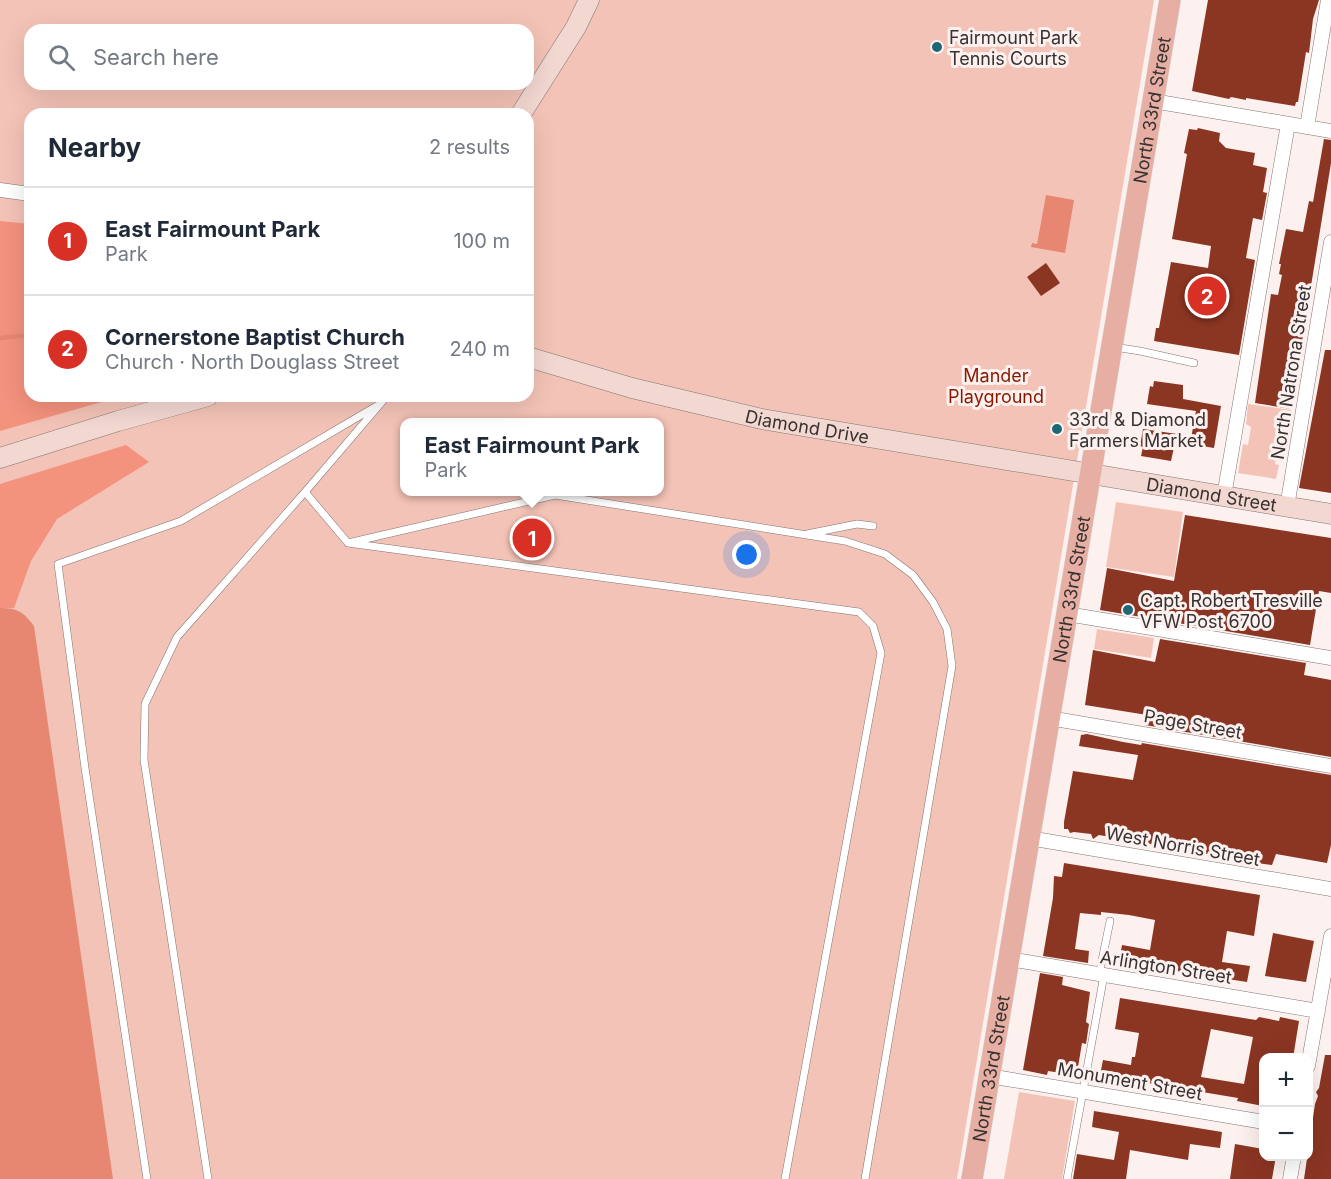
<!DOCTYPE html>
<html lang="en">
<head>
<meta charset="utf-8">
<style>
	body { margin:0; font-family:Inter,sans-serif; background:#f2f2f3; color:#1f2937 }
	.controls { position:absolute; right:18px; bottom:18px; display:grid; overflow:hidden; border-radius:12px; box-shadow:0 6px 24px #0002 }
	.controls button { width:54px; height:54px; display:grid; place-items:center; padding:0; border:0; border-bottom:2px solid #e0e1e3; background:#fff; color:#1f2937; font:30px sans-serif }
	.you { position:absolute; left:747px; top:555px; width:21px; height:21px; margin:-15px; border:4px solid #fff; border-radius:50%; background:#1a73e8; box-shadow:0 0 0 9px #1a73e833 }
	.badge { display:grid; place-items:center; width:39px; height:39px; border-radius:50%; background:#d93025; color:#fff; font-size:20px; font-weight:700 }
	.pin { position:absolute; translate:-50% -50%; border:3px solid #fff; box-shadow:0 2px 6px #0006 }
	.popup { position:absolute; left:400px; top:418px; width:264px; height:78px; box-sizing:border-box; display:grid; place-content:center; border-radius:12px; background:#fff; filter:drop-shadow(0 2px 4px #0005); font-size:20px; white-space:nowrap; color:#747a83 }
	.popup b { font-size:22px; color:#1f2937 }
	.popup::after { content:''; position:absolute; left:50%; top:100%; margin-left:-12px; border:12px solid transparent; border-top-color:#fff }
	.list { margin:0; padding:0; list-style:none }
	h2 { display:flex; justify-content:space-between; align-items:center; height:78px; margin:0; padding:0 24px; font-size:26px }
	h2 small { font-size:20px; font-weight:400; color:#747a83 }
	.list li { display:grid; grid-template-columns:39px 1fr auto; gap:18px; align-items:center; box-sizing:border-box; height:108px; padding:0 24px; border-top:2px solid #e0e1e3 }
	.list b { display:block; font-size:22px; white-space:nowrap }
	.list p { margin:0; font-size:20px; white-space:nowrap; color:#747a83 }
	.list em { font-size:20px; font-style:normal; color:#747a83 }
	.icon { flex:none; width:33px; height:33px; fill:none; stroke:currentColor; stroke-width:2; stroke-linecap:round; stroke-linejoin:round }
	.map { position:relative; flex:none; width:1331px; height:1179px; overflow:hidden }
	.search { position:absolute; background:#fff; box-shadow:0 6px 24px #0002; left:24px; top:24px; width:510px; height:66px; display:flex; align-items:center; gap:15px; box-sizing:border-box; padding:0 21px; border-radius:18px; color:#747a83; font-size:22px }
	.panel { position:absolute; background:#fff; box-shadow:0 6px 24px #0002; left:24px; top:108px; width:510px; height:294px; border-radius:18px }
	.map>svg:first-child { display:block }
</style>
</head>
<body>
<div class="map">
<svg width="1331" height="1179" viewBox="0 0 1331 1179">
	<rect width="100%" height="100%" fill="#fcf1ee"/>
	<path fill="#f4c3b7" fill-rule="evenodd" d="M 0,0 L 1154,0 L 957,1179 L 0,1179 ZM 30,30 L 528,30 L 528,84 L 30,84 ZM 30,114 L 528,114 L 528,396 L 30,396 ZM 404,422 L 660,422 L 660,492 L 404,492 Z
		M 1248,404 L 1291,410 L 1288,424 L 1280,431 L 1275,464 L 1279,465 L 1276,479 L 1238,473 L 1243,444 L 1248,445 L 1251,427 L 1246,424 Z
		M 1116,502 L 1183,512 L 1174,577 L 1106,567 Z
		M 1097,629 L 1154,638 L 1151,658 L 1094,649 Z
		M 1019,1092 L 1075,1101 L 1062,1179 L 1004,1179 Z"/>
	<path fill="#f3927d" d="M 0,221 L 30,224 L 30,396 L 121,396 L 119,397 L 0,431 Z
		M 126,445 L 149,462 L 57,519 L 31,561 L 14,608 L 0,608 L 0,484 Z"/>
	<path fill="#e78772" d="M 1046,195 L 1074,200 L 1065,253 L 1031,247 L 1032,243 L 1037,244 Z
		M 0,608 C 17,608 24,612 34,626 L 113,1179 L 0,1179 Z"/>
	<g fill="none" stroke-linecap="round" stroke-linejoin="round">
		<path stroke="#e78772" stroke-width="4.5" d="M 0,338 L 30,335"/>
	</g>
	<path fill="#8b3523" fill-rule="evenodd" d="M 1208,0 L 1319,0 L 1313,19 L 1309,53 L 1306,52 L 1298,102 L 1296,102 L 1295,106 L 1246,98 L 1246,100 L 1231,97 L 1229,99 L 1192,91 Z
		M 1198,128 L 1220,133 L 1219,141 L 1226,148 L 1255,153 L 1253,165 L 1267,168 L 1263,192 L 1267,193 L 1262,220 L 1253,218 L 1246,258 L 1255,260 L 1239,355 L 1154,341 L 1156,328 L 1159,328 L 1171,262 L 1208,268 L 1211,246 L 1172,239 L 1187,154 L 1184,153 L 1189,129 L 1197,130 Z
		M 1324,139 L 1331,140 L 1331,163 L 1291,409 L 1255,403 L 1271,294 L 1278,295 L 1282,275 L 1279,274 L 1281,264 L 1279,264 L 1286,229 L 1303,232 L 1309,201 L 1313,202 Z
		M 1046,263 L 1060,283 L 1041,296 L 1027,277 Z
		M 1325,350 L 1331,350 L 1331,493 L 1299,488 Z
		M 1154,381 L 1183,385 L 1183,399 L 1221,406 L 1214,448 L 1190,444 L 1196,411 L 1147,404 L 1150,386 L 1153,387 Z
		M 1143,429 L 1177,434 L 1171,461 L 1141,456 L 1143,447 L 1140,446 Z
		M 1185,515 L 1331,538 L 1331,593 L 1319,591 L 1310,645 L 1100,610 L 1107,568 L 1174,581 Z
		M 1160,639 L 1306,663 L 1304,675 L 1331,680 L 1331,757 L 1145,725 L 1147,715 L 1085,705 L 1093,650 L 1155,662 Z
		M 1087,734 L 1123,742 L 1141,745 L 1142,743 L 1331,775 L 1331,845 L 1327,863 L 1276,854 L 1272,865 L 1264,864 L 1099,835 L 1093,839 L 1091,834 L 1074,832 L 1070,833 L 1068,829 L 1064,829 L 1064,822 L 1073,771 L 1133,780 L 1138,755 L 1079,746 L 1081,735 Z
		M 1064,863 L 1260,895 L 1254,936 L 1227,931 L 1222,962 L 1250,966 L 1247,982 L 1119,962 L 1122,945 L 1150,950 L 1155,920 L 1129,915 L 1101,912 L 1101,915 L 1080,913 L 1075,949 L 1089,951 L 1088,963 L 1043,956 L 1053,898 L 1054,876 L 1062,877 Z
		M 1273,933 L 1314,941 L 1306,982 L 1265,976 Z
		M 1040,973 L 1063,977 L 1062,985 L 1090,992 L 1086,1022 L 1089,1024 L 1086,1044 L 1082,1043 L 1077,1073 L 1075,1073 L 1074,1075 L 1048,1071 L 1047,1075 L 1023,1070 Z
		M 1120,998 L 1256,1020 L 1259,1017 L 1279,1021 L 1280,1017 L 1299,1021 L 1293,1058 L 1263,1058 L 1263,1106 L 1237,1101 L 1238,1098 L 1100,1075 L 1103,1060 L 1131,1065 L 1132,1057 L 1135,1057 L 1139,1033 L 1115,1029 ZM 1211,1029 L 1253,1037 L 1244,1084 L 1201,1077 Z
		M 1325,1055 L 1331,1055 L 1331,1179 L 1304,1179 L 1315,1104 L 1318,1096 L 1316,1092 L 1319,1088 Z
		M 1094,1111 L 1222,1132 L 1220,1148 L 1190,1144 L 1188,1160 L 1130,1150 L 1126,1179 L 1073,1179 L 1077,1154 L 1114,1160 L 1119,1132 L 1092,1127 Z
		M 1235,1144 L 1263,1149 L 1263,1156 L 1276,1156 L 1272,1179 L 1230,1179 Z"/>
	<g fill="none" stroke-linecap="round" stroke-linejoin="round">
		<g stroke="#7f7573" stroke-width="8">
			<path id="lane" d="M 1114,347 L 1140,351 L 1194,363
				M 305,492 L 348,543 L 859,612 L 873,626 L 881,653 L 785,1179
				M 807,534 L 857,524 L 873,526
				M 348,543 L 555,495 L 845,541 L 885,554 L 913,575 L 933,602 L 947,629 L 952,666 L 865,1179
				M 1099,975 L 1110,921
				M 147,1179 L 85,768 L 58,564 L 181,521 L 380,404
				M 208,1179 L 144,760 L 145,704 L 177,637 L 305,492 L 387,396
				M 1067,1179 L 1104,975"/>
		</g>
		<g stroke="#7f7573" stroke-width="15">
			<path id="street" d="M 1153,101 L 1331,131
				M 1307,127 L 1328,0
				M 0,190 L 30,194
				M 1224,496 L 1288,124
				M 1287,507 L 1331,242
				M 1067,614 L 1331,658
				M 1049,718 L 1331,766
				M 1029,838 L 1331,889
				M 1009,959 L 1318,1011
				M 1308,1066 L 1331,936
				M 989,1076 L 1264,1122
				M 1290,1179 L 1294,1156"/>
		</g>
		<g stroke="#7f7573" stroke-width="21">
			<g id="secondary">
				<path d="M 521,114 L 576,27 L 589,0"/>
				<path id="s1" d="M 528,357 L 632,388 L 762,419 L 1331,514"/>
				<path d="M 0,458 L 118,421 L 208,396"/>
			</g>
		</g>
		<g stroke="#d3d2d2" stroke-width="22">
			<g id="primary">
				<path id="s2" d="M 972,1179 L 1170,0"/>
			</g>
		</g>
		<use href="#lane" stroke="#fff" stroke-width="7"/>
		<use href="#street" stroke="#fff" stroke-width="14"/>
		<use href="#secondary" stroke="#f3d7d1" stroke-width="20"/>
		<use href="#primary" stroke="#e7afa3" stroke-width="21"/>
	</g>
	<g fill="#206776" stroke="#fcf1ee" stroke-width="2">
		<circle cx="937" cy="47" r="6"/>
		<circle cx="1057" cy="429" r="6"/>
		<circle cx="1128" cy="610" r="6"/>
	</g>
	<g text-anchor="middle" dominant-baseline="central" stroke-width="6" stroke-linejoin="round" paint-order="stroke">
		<g font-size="18" fill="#363231" stroke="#fcf1ee" text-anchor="start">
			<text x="949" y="37">Fairmount Park<tspan x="949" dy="21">Tennis Courts</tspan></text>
			<text x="1069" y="419">33rd &amp; Diamond<tspan x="1069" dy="21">Farmers Market</tspan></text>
			<text x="1140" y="600">Capt. Robert Tresville<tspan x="1140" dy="21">VFW Post 6700</tspan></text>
		</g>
		<g font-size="18" fill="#363231" stroke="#fcf1ee">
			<text stroke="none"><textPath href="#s2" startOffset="1084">North 33rd Street</textPath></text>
			<text transform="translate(1291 372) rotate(-81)">North Natrona Street</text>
			<text stroke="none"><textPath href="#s1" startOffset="288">Diamond Drive</textPath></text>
			<text stroke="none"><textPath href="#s1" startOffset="698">Diamond Street</textPath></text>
			<text stroke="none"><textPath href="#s2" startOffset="598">North 33rd Street</textPath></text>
			<text transform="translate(1193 724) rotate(10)">Page Street</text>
			<text transform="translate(1183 846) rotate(10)">West Norris Street</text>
			<text transform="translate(1166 967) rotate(9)">Arlington Street</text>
			<text stroke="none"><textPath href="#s2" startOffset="112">North 33rd Street</textPath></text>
			<text transform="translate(1130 1081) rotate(10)">Monument Street</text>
		</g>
		<g font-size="18" fill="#8a1800" stroke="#fcf1ee">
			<text x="996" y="375">Mander<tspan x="996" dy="21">Playground</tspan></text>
		</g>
	</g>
</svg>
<div class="controls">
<button>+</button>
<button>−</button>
</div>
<div class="you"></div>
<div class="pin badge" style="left:532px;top:538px">1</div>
<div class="popup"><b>East Fairmount Park</b>Park</div>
<div class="pin badge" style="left:1207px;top:296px">2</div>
<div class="search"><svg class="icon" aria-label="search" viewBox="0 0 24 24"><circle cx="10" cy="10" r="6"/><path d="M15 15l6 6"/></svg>Search here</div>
<section class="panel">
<h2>Nearby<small>2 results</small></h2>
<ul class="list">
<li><span class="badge">1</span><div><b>East Fairmount Park</b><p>Park</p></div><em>100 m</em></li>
<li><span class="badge">2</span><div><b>Cornerstone Baptist Church</b><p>Church · North Douglass Street</p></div><em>240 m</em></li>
</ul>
</section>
</div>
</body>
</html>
